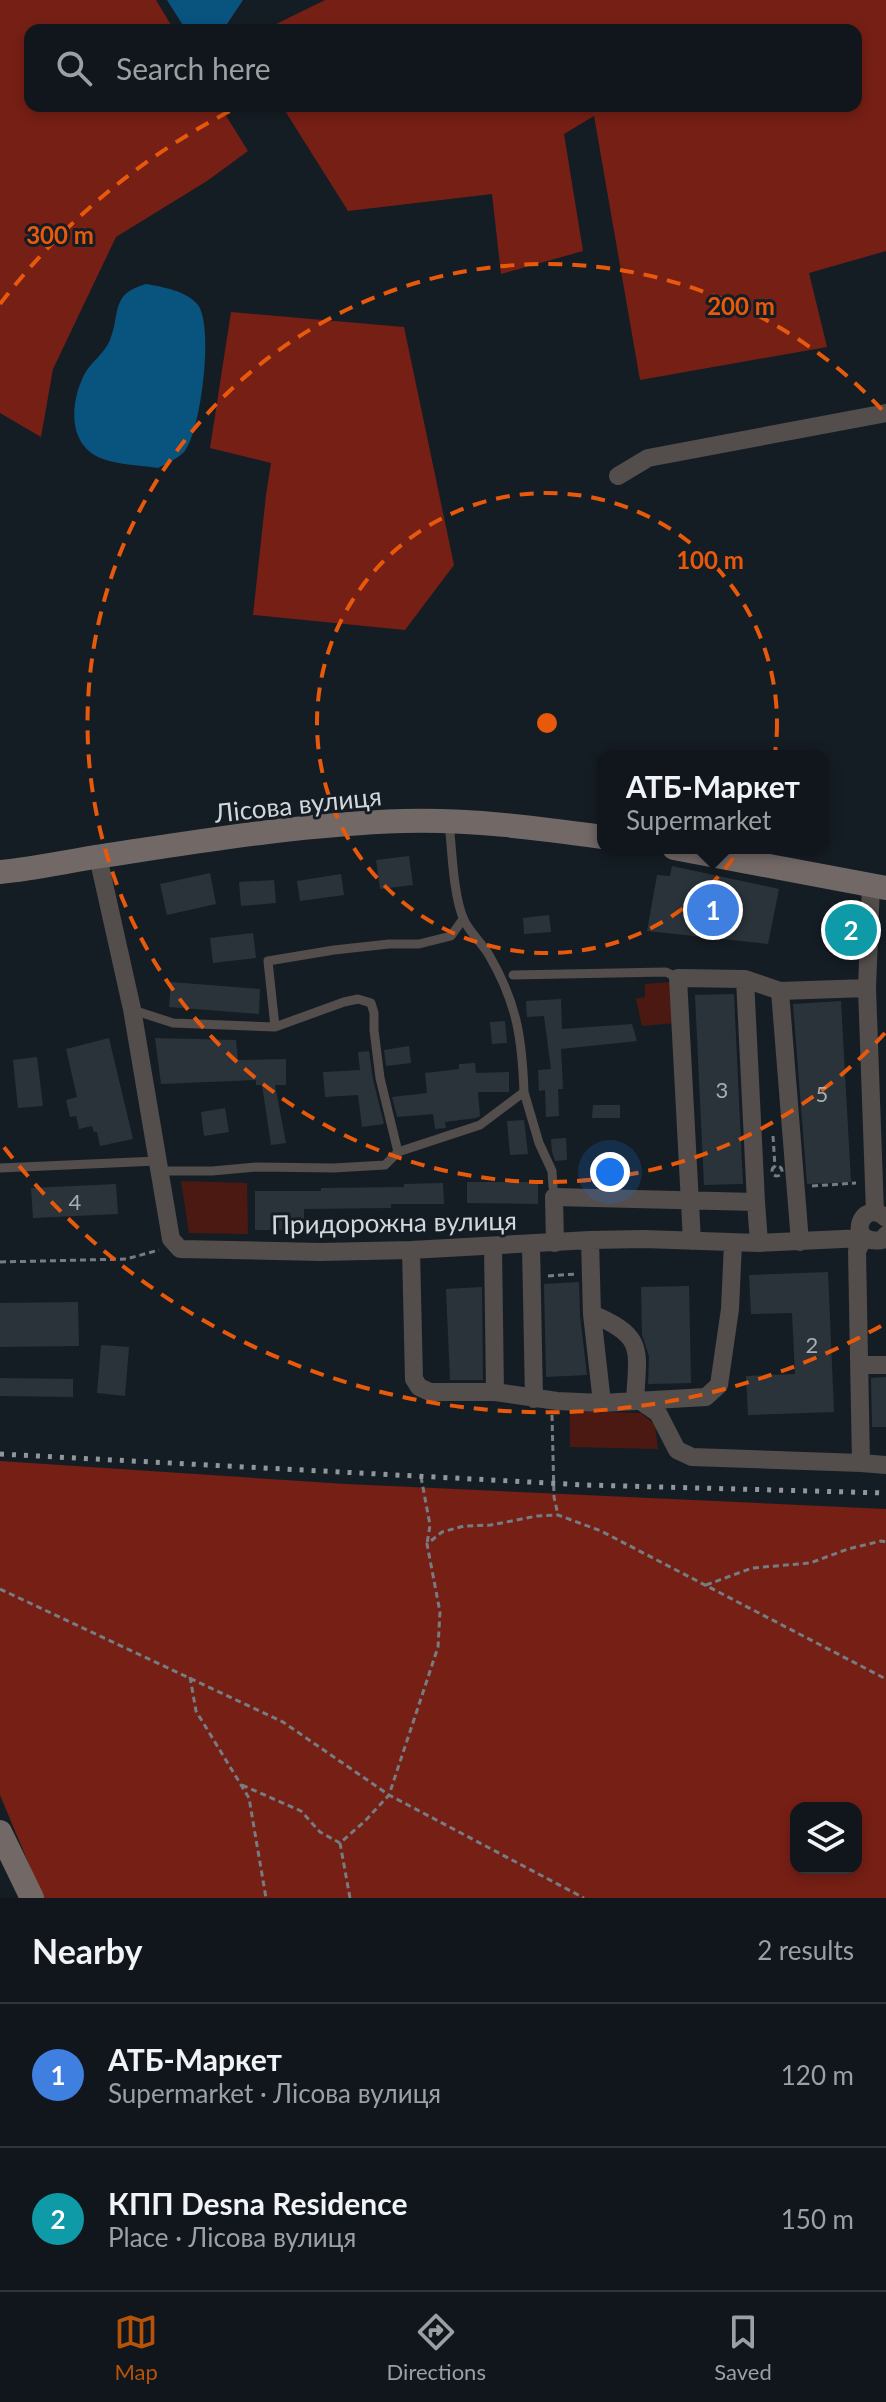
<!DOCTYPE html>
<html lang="en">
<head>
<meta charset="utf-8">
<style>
	body { margin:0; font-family:Lato,sans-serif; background:#1e2328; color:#f1f3f6 }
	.controls { position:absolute; right:24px; bottom:24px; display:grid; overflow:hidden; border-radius:16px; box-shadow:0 4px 12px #0003 }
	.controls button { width:72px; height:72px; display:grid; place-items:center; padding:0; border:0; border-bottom:2px solid #30353a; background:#10161b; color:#f1f3f6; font:40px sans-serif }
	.you { position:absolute; left:610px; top:1172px; width:28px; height:28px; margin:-20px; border:6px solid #fff; border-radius:50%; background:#1a73e8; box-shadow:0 0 0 12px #1a73e833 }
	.badge { display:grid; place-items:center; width:52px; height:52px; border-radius:50%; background:#b45309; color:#fff; font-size:26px; font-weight:700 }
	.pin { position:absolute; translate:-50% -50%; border:4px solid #fff; box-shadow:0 2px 8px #0006 }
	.popup { position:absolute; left:597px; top:750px; width:232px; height:104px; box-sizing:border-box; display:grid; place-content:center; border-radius:16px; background:#10161b; filter:drop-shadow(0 2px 6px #0005); font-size:26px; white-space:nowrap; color:#9c9fa3 }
	.popup b { font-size:30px; color:#f1f3f6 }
	.popup::after { content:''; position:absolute; left:50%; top:100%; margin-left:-16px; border:16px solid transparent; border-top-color:#10161b }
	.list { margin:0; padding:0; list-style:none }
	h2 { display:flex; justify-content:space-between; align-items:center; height:104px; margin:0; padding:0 32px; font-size:34px }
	h2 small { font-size:26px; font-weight:400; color:#9c9fa3 }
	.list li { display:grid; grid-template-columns:52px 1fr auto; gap:24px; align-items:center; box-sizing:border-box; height:144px; padding:0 32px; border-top:2px solid #30353a }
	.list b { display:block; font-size:30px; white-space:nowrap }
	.list p { margin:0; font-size:26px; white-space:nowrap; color:#9c9fa3 }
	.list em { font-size:26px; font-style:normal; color:#9c9fa3 }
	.icon { flex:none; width:44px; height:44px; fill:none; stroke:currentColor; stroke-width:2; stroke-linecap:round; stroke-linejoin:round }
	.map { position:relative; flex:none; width:886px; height:1898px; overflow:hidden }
	.search { position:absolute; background:#10161b; box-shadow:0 4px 12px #0003; left:24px; right:24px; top:24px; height:88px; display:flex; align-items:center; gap:20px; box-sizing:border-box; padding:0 28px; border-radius:16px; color:#9c9fa3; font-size:30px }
	.sheet { height:392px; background:#10161b }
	nav { display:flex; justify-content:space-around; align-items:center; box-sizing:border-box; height:112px; border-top:2px solid #30353a; background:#10161b; font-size:22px; color:#9c9fa3 }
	nav a { display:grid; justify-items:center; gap:4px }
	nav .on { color:#b45309 }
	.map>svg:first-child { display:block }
</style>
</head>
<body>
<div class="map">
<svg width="886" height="1898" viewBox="0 0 886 1898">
	<rect width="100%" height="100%" fill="#151d24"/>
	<path fill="#4c1912" d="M 671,982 L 675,1023 L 642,1026 L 636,999 L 645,997 L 645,984 Z
		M 181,1181 L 247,1183 L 248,1234 L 189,1233 Z
		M 570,1411 L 641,1413 L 655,1425 L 658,1449 L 570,1447 Z"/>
	<path fill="#761f15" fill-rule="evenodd" d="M 0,0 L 156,0 L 174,30 L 30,30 L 30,106 L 220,106 L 248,151 L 207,181 L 116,237 L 53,369 L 41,437 L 0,413 Z
		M 325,0 L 886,0 L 886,251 L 809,273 L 827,347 L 640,380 L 594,116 L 564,134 L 583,251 L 501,274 L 492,194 L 348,211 L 282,106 L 856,106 L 856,30 L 264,30 Z
		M 231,312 L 404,327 L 454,565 L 405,630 L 253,615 L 266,495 L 271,463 L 210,448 Z
		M 0,1461 L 346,1484 L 886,1509 L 886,1898 L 43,1898 L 0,1795 ZM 796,1808 L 856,1808 L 856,1868 L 796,1868 Z"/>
	<path fill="#09537f" d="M 167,0 L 243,0 L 223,30 L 186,30 Z
		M 146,284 C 163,287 187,291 198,305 C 214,326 201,432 184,452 C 177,459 166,464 158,468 C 140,465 120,465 103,459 C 67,446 70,403 84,375 C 90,363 105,353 110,340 C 121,312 110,294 146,284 Z"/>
	<path fill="#2a333a" d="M 409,856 L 413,885 L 380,889 L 376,860 Z
		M 672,866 L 779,889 L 768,944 L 647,931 L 657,875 L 670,876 Z
		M 210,873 L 216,904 L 167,915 L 160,884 Z
		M 341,874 L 344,895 L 300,901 L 297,881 Z
		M 274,880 L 276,903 L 241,906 L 239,882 Z
		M 549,915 L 551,932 L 524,934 L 523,918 Z
		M 842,921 L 858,922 L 857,940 L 841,938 Z
		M 253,933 L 256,958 L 213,963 L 210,938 Z
		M 171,982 L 260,989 L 259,1014 L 169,1007 Z
		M 734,994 L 743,1184 L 704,1185 L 695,995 Z
		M 561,999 L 562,1029 L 632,1024 L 637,1041 L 561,1049 L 563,1089 L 558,1089 L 559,1116 L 546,1117 L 545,1090 L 539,1091 L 538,1070 L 551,1069 L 544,1016 L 527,1017 L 526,1001 Z
		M 841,1001 L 851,1182 L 807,1184 L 793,1004 Z
		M 505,1021 L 507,1043 L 492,1044 L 490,1022 Z
		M 109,1038 L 133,1139 L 100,1146 L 97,1132 L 94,1132 L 92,1126 L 79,1129 L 76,1116 L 70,1117 L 66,1100 L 77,1097 L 66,1049 Z
		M 155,1038 L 236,1040 L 238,1060 L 286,1059 L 286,1085 L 275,1085 L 286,1143 L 271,1145 L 262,1085 L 256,1085 L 256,1080 L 161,1084 Z
		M 409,1046 L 411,1063 L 386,1066 L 384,1050 Z
		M 369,1051 L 373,1079 L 384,1124 L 362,1127 L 358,1095 L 325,1097 L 323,1072 L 360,1070 L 358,1052 Z
		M 37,1057 L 43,1106 L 18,1108 L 13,1060 Z
		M 475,1063 L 476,1073 L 509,1072 L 509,1092 L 478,1092 L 480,1116 L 476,1118 L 445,1122 L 446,1128 L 435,1129 L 433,1114 L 397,1117 L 392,1097 L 427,1093 L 425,1073 L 459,1069 L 459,1064 Z
		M 593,1105 L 620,1105 L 620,1118 L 592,1118 Z
		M 225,1108 L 229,1132 L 204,1136 L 201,1112 Z
		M 524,1120 L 528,1154 L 510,1155 L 507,1121 Z
		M 566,1138 L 567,1160 L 555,1161 L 552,1152 L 551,1139 Z
		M 467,1182 L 538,1182 L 538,1204 L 467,1203 Z
		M 443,1183 L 444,1204 L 391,1204 L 391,1208 L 304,1209 L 304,1230 L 255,1230 L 255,1191 L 321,1191 L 321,1188 L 404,1187 L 404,1184 Z
		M 116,1184 L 118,1214 L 33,1218 L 31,1188 Z
		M 828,1272 L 834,1412 L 748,1415 L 746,1376 L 795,1374 L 792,1313 L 751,1314 L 749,1275 Z
		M 579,1282 L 580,1315 L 587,1375 L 546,1377 L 544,1284 Z
		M 689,1286 L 691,1383 L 648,1384 L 649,1356 L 642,1335 L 641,1287 Z
		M 482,1287 L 483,1380 L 450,1380 L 446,1289 Z
		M 78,1302 L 79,1346 L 0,1347 L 0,1303 Z
		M 101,1345 L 129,1347 L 125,1396 L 97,1393 Z
		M 886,1377 L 886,1427 L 872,1427 L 871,1378 Z
		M 0,1378 L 73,1379 L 73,1397 L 0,1396 Z"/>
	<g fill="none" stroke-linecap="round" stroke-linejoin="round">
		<path stroke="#767d82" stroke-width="3" stroke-dasharray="6 4" stroke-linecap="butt" d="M 773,1136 L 775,1167
			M772 1171a5 5 0 1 1 10 0a5 5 0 1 1-10 0Z
			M 812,1186 L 856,1183
			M 0,1262 L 126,1259 L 159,1250
			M 548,1276 L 576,1274
			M 552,1415 L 554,1497 L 558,1515
			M 421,1477 L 430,1525 L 427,1544
			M 706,1585 L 752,1568 L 810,1563 L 848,1549 L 881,1541 L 886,1542
			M 0,1589 L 283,1722 L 389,1795 L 584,1898
			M 190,1677 L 196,1711 L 249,1798 L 266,1898
			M 242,1785 L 301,1811 L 320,1832 L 340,1843
			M 350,1898 L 340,1843 L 365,1821 L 389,1795 L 438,1647 L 440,1612 L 427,1544 L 442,1532 L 464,1526 L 491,1525 L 537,1516 L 558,1515 L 601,1531 L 886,1679"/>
		<path stroke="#534d4c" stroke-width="9" d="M 513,975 L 666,972 L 678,978
			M 133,1010 L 173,1023 L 275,1027 L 344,1002 L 358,999 L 371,1003 L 374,1013 L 374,1030 L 380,1078 L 398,1152
			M 275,1027 L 268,961 L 334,950 L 389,944 L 419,944 L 451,936 L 463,919
			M 524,1092 L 539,1143 L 552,1171 L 553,1187
			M 0,1168 L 157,1161
			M 160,1171 L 212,1171 L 257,1167 L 334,1168 L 385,1165 L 398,1152 L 480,1125 L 524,1092 C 522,1038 517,1003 489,955 C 482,943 470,933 464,920 C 453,896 452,849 449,822"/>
		<path stroke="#534d4c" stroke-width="18" d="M 618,476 L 648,458 L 886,413
			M 98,857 L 132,1009 L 171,1239 L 180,1249 L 321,1252 L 411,1250 L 590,1240 L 644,1239 L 759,1243 L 864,1238
			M 871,885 L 867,988 L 875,1212
			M 745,979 L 756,1202
			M 780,991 L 800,1242
			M 886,1218 C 861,1196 844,1246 882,1240 L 886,1235
			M 692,1241 L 678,978 L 745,979 L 780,991 L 867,988
			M 555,1243 L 554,1197 L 756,1202 L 759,1243
			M 531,1245 L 534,1399
			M 493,1246 L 495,1392
			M 411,1250 L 414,1379 L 419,1387 L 430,1392 L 495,1392 L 557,1401 L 602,1403 L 592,1314 L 590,1240
			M 592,1314 C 645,1336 638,1349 635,1400
			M 860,1365 L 886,1365
			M 639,1400 L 658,1413 L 677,1450 L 692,1457 L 861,1463 L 857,1251 L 864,1238
			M 602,1403 L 706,1397 L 719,1385 L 730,1309 L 733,1243
			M 861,1463 L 886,1465"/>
		<path stroke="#726967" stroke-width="24" d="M 674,848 L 886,888
			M 0,872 C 34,869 68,861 102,856 C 201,841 303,824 403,821 C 470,819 537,828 603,837
			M 0,1832 L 32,1898"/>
		<path stroke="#90969b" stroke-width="5" stroke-dasharray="4 8" stroke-linecap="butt" d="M 0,1454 L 586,1485 L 886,1493"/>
	</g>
	<g fill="none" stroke="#e8590c" stroke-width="4" stroke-dasharray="14 10">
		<circle cx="547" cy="723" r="230"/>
		<path d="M885 1033A459 459 0 1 1 885 413"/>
		<path d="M881 1326A689 689 0 0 1 0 1142M0 304A689 689 0 0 1 240 106"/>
	</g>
	<g text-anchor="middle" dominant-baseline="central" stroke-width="6" stroke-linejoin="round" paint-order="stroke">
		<g font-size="22" fill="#a7aeb3">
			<text x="722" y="1089">3</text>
			<text x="822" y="1093">5</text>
			<text x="75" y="1201">4</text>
			<text x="812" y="1344">2</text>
		</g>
		<g font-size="26" fill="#d1d7db" stroke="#151d24">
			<text transform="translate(298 804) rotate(-6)">Лісова вулиця</text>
			<text transform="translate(394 1222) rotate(-1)">Придорожна вулиця</text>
		</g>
	</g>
	<circle cx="547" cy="723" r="12" fill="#e8590c" stroke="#151d24" stroke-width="4"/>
	<g font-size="24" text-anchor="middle" font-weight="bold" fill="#e8590c" stroke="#151d24" stroke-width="6" stroke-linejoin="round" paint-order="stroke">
		<text x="60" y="244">300 m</text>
		<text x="741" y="315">200 m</text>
		<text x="710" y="569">100 m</text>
	</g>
</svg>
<div class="controls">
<button><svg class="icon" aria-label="layers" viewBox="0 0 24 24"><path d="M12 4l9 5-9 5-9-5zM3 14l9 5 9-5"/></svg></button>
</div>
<div class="you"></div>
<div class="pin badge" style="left:713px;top:910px;background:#3f7fe0">1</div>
<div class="popup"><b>АТБ-Маркет</b>Supermarket</div>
<div class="pin badge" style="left:851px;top:930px;background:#0f9aa8">2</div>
<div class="search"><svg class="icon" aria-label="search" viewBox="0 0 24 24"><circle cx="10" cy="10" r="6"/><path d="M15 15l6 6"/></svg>Search here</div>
</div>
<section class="sheet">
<h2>Nearby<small>2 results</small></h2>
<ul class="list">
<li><span class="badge" style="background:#3f7fe0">1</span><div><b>АТБ-Маркет</b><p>Supermarket · Лісова вулиця</p></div><em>120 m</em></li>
<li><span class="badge" style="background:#0f9aa8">2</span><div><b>КПП Desna Residence</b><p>Place · Лісова вулиця</p></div><em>150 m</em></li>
</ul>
</section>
<nav>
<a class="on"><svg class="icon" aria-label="map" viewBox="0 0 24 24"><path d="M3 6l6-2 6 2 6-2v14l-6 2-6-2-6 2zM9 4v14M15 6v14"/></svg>Map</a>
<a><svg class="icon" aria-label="directions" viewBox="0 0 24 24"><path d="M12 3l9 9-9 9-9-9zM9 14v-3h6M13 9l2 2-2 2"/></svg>Directions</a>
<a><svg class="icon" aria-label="saved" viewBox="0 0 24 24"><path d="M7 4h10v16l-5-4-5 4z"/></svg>Saved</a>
</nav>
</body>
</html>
